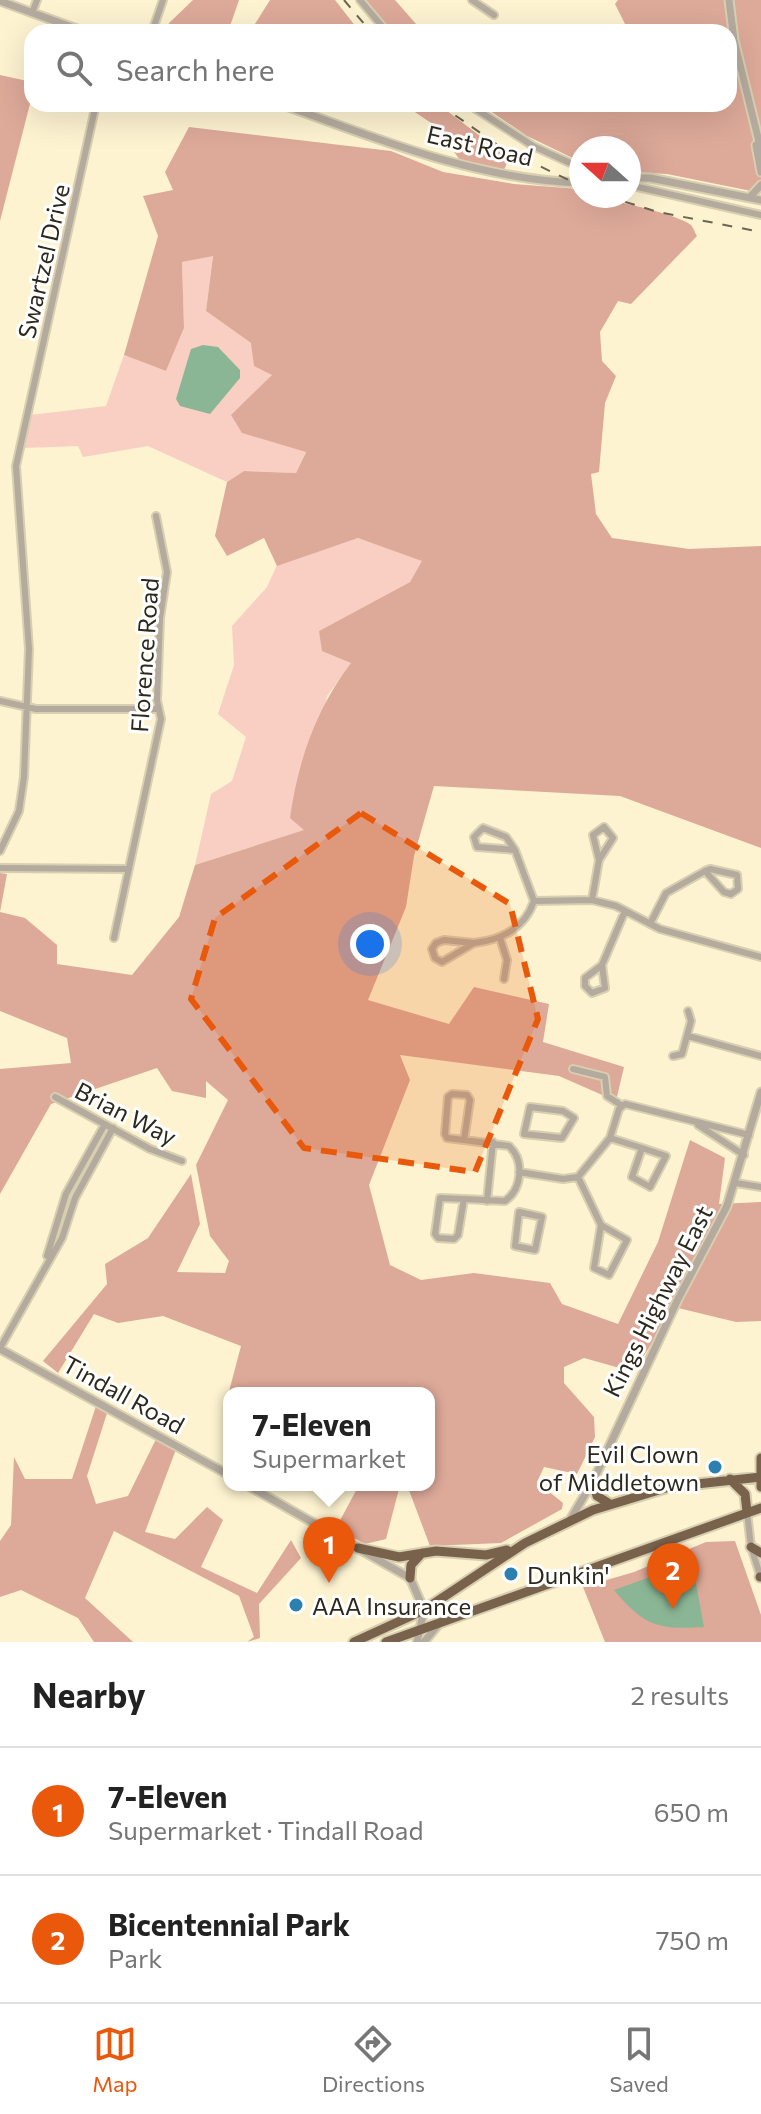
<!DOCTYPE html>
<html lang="en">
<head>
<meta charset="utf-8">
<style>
	body { margin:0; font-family:Commissioner,sans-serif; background:#f2f2f2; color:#222 }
	.compass { position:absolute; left:569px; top:136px; width:72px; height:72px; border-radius:50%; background:#fff; box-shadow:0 8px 32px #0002; rotate:291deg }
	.you { position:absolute; left:370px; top:944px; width:28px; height:28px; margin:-20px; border:6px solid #fff; border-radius:50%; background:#1a73e8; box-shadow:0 0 0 12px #1a73e833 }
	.badge { display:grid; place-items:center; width:52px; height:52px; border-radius:50%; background:#ea580c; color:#fff; font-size:26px; font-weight:700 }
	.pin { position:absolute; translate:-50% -66px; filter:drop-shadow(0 2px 4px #0008) }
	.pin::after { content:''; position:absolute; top:42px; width:28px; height:24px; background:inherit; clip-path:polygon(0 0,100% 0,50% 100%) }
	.popup { position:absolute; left:223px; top:1387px; width:212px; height:104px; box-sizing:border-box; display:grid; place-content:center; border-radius:16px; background:#fff; filter:drop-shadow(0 2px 6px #0005); font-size:26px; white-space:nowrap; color:#767676 }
	.popup b { font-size:30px; color:#222 }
	.popup::after { content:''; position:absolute; left:50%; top:100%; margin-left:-16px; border:16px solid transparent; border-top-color:#fff }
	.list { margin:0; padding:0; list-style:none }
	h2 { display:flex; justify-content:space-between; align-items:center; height:104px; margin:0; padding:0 32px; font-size:34px }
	h2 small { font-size:26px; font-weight:400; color:#767676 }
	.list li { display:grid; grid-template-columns:52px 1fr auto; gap:24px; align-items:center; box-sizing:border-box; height:128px; padding:0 32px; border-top:2px solid #e0e0e0 }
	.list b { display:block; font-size:30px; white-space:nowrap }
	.list p { margin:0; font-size:26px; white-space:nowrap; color:#767676 }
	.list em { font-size:26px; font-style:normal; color:#767676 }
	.icon { flex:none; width:44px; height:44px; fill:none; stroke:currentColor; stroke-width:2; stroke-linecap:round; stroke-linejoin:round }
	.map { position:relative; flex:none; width:761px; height:1642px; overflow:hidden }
	.search { position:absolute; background:#fff; box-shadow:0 8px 32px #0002; left:24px; right:24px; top:24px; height:88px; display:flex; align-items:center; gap:20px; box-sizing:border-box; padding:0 28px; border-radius:24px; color:#767676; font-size:30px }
	.sheet { height:360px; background:#fff }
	nav { display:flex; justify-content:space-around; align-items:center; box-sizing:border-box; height:112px; border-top:2px solid #e0e0e0; background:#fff; font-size:22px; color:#767676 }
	nav a { display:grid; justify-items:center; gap:4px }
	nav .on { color:#ea580c }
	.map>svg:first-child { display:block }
</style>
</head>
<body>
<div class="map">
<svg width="761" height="1642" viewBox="0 0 761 1642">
	<rect width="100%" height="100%" fill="#fdf3d1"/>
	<path fill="#f8cfc2" d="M 213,255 L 206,311 L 251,343 L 272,375 L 232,416 L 243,433 L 306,451 L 296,473 L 244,471 L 227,482 L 148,446 L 83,457 L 78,446 L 23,448 L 30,415 L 106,406 L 124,355 L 166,371 L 184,328 L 182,262 Z
		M 358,538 L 423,560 L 410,582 L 319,631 L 352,663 L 327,696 L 305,830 L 195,865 L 211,794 L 232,781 L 246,737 L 218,714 L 234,665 L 232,626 L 267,587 L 277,565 Z"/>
	<path fill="#dda999" d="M 193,0 L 239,0 L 228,32 L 168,32 L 169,23 Z
		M 270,0 L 335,0 L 360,32 L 250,32 Z
		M 366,0 L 395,0 L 423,32 L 389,32 Z
		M 618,0 L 761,0 L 761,193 L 667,174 L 629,172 L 629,148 L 581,148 L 581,162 L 527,136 L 480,104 L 511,104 L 552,111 L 555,104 L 729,104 L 729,32 L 629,32 L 615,4 Z
		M 0,75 L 32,82 L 32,96 L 0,221 Z
		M 403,104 L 438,104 L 509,158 L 504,170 L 460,160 L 434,125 Z
		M 189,127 L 391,151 L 443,172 L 514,184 L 579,189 L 581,196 C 599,196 678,214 691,225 C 693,227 695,233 697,236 L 631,304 L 618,301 L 600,332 L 602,361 L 616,376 L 605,403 L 599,472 L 591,474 L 596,514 L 612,538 L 689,549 L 761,546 L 761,848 L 620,796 L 434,786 L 414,856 L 406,907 L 368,1000 L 449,1024 L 474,987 L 549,1004 L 543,1042 L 624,1067 L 616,1101 L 559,1076 L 400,1055 L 410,1080 L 369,1185 L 390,1265 L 421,1280 L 474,1273 L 550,1283 L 562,1304 L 618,1324 L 658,1242 L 690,1140 L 725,1158 L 719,1204 L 761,1202 L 761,1321 L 736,1322 L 674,1307 L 634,1372 L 584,1358 L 564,1367 L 564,1383 L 594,1417 L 595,1437 L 577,1474 L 544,1467 L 537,1482 L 563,1503 L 562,1509 L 501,1543 L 430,1546 L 407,1485 L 429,1485 L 429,1393 L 299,1393 C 279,1384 252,1393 229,1393 L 229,1422 L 223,1414 L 241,1346 L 163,1316 L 118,1323 L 94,1314 L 58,1373 L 43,1361 L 107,1284 L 105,1264 L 148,1238 L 191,1174 L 200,1224 L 177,1272 L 225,1273 L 229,1261 L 210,1236 L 196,1165 L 228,1100 L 206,1081 L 206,1098 L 172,1091 L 157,1068 L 51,1104 L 0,1194 L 0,1069 L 71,1063 L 67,1038 L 0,1011 L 0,873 L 7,874 L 0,912 L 25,918 L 57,945 L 57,964 L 132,975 L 179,917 L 195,865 L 304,830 L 290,818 C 298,761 316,709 351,663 L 322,651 L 319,631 L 410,582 L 422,561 L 358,538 L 277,566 L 264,538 L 227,556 L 215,536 L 227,482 L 244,471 L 296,473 L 306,452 L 242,433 L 231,415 L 272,375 L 254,366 L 251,343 L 206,311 L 213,256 L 182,262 L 184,328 L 166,371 L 124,355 L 158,236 L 143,196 L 173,190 L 165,172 Z
		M 98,1400 L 109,1407 L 87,1476 L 96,1504 L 128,1496 L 159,1433 L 178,1444 L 145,1532 L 175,1539 L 207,1507 L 223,1520 L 201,1567 L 257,1593 L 291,1540 L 301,1558 L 259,1604 L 260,1638 L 247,1642 L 254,1637 L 239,1596 L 114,1531 L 85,1598 L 133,1642 L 94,1642 L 78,1618 L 21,1590 L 0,1597 L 0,1541 L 11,1525 L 14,1457 L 25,1479 L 72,1479 Z
		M 359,1485 L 400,1485 L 386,1539 L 365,1544 L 336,1528 Z
		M 735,1541 L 761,1615 L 761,1642 L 605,1642 L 583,1587 L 634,1572 L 706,1542 Z"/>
	<path fill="#8bb695" d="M 203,345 L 218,347 L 240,370 L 240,378 L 210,414 L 180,406 L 176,399 L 191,349 Z
		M 692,1562 L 704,1627 C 658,1630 644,1626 614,1590 Z"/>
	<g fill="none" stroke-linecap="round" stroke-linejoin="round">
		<g stroke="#d7cfb0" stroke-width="10">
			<path id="minor" d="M 360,0 L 387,32
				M 472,0 L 494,15
				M 32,13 L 37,0
				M 152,32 L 163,0
				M 468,104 L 533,146 L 581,168
				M 629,185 L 761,215
				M 0,701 L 36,709 L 158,709
				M 604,827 L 613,838 L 599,860 L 593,835 Z
				M 483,828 L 506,837 L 515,850 L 477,847 L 474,837 Z
				M 515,850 L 534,901
				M 0,851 L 19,811 L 24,777 L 29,649 L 16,466 L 96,104
				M 0,868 L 129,869
				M 710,869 L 737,875 L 738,889 L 731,894 L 724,892 L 705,871 Z
				M 592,900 L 599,860
				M 534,901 L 592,900 L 616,906 L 660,929 L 761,957
				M 650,924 L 666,893 L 705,871
				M 114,938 L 161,719 L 157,700 L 160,618 L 167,572 L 156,516
				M 500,938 L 507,960 L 504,979
				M 444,940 L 474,943 L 442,962 L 435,958 L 432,949 L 436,943 Z
				M 474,943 C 501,940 525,928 534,901
				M 602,965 L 605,988 L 592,993 L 585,986 L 585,978 Z
				M 602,965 L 625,911
				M 688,1036 L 761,1056
				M 673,1056 L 682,1054 L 691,1021 L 688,1011
				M 573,1069 L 605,1077 L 607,1096 L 621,1105
				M 452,1094 L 467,1095 L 470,1100 L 464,1140 L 447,1138 L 445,1134 L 448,1097 Z
				M 55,1097 L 150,1149 L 182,1161
				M 530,1107 L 563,1111 L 574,1118 L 562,1138 L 524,1134 Z
				M 698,1125 L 744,1155
				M 610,1138 L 642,1148
				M 642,1148 L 666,1156 L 650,1187 L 632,1177 Z
				M 519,1172 L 563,1179 L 578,1177 L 610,1138 L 619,1109 L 625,1104 L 749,1135
				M 578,1177 L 601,1225
				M 736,1183 L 761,1187
				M 440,1198 L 464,1199 L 458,1235 L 454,1239 L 438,1238 L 435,1234 Z
				M 464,1199 L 505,1201 C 522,1189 525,1161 509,1146 L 464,1140
				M 487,1201 L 493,1142
				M 519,1212 L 542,1217 L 535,1250 L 515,1246 Z
				M 601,1225 L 627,1240 L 609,1275 L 594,1268 Z
				M 47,1256 L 66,1194 L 105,1124
				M 0,1348 L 62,1238 L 75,1198 L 113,1128
				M 747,1512 L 751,1547 L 761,1578"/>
		</g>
		<g stroke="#d7cfb0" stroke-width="11">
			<path id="tertiary" d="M 729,0 L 734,40 L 761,150
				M 0,1 L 85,32
				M 281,104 C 377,139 478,180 581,183
				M 756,145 L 761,172
				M 629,178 L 650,178 L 761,200
				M 750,197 L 761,185
				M 0,1349 L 229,1475
				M 247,1485 L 410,1578 L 424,1610 L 417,1642
				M 570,1520 L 593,1481 L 678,1299 L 727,1206 L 761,1092
				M 424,1642 L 438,1625"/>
		</g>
		<g stroke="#d7cfb0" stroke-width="13">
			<path id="trunk" d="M 761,1458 L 761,1487
				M 730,1479 L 745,1494 L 747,1512
				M 593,1481 L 597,1496 L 610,1504
				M 751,1547 L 761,1553
				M 358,1548 L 399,1557 L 436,1551 L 486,1555 L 507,1550
				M 760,1577 L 761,1577
				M 410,1578 L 411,1565 L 422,1553
				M 354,1642 L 424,1610 L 525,1543 L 593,1510 L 669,1487 L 761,1477
				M 386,1642 L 761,1508"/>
		</g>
		<use href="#minor" stroke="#b5aa9e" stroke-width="6"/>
		<use href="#tertiary" stroke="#b5aa9e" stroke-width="7"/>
		<use href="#trunk" stroke="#78624c" stroke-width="9"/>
		<path stroke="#6b6652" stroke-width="2" stroke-dasharray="10 10" stroke-linecap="butt" d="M 344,0 L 371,32
			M 439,104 L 502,148 L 581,186
			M 606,196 L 658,212 L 761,232"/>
	</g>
	<path fill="#e8590c" fill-opacity="0.2" stroke="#e8590c" stroke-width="6" stroke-dasharray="16 10" stroke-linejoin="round" d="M 361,813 L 510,904 L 538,1019 L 475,1172 L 304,1148 L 191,999 L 215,918 Z"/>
	<g fill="#2b80b0" stroke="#fff" stroke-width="3">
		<circle cx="715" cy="1467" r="8"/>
		<circle cx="511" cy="1574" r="8"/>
		<circle cx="296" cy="1605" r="8"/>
	</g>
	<g text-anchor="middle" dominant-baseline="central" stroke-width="6" stroke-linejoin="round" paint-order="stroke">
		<g font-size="24" fill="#2c291c" stroke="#fff">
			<text transform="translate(480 145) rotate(13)">East Road</text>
			<text transform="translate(43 261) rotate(-77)">Swartzel Drive</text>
			<text transform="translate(144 655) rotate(-86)">Florence Road</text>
			<text transform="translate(126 1113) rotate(27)">Brian Way</text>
			<text transform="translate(657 1301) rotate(-63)">Kings Highway East</text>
			<text transform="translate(124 1394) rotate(29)">Tindall Road</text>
		</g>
		<g font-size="24" fill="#2c291c" stroke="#fff" text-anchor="start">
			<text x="699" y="1453" text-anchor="end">Evil Clown<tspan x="699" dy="28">of Middletown</tspan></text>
			<text x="527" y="1574">Dunkin'</text>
			<text x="312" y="1605">AAA Insurance</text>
		</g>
	</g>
</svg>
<svg class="compass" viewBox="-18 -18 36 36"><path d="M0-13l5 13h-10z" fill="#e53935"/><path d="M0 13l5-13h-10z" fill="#767676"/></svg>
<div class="you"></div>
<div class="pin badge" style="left:329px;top:1583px">1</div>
<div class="popup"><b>7-Eleven</b>Supermarket</div>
<div class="pin badge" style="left:673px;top:1609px">2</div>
<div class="search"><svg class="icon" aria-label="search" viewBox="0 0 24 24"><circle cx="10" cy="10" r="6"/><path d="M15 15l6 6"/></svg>Search here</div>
</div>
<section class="sheet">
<h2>Nearby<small>2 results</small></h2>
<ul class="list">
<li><span class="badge">1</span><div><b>7-Eleven</b><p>Supermarket · Tindall Road</p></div><em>650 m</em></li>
<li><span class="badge">2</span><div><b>Bicentennial Park</b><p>Park</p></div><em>750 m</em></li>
</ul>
</section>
<nav>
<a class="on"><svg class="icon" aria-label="map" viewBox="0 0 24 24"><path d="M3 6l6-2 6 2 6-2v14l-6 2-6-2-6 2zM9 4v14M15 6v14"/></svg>Map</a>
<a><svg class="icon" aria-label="directions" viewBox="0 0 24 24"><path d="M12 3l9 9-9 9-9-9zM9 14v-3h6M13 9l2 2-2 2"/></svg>Directions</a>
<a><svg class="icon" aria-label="saved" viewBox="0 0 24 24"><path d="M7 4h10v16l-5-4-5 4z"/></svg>Saved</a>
</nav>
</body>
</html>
